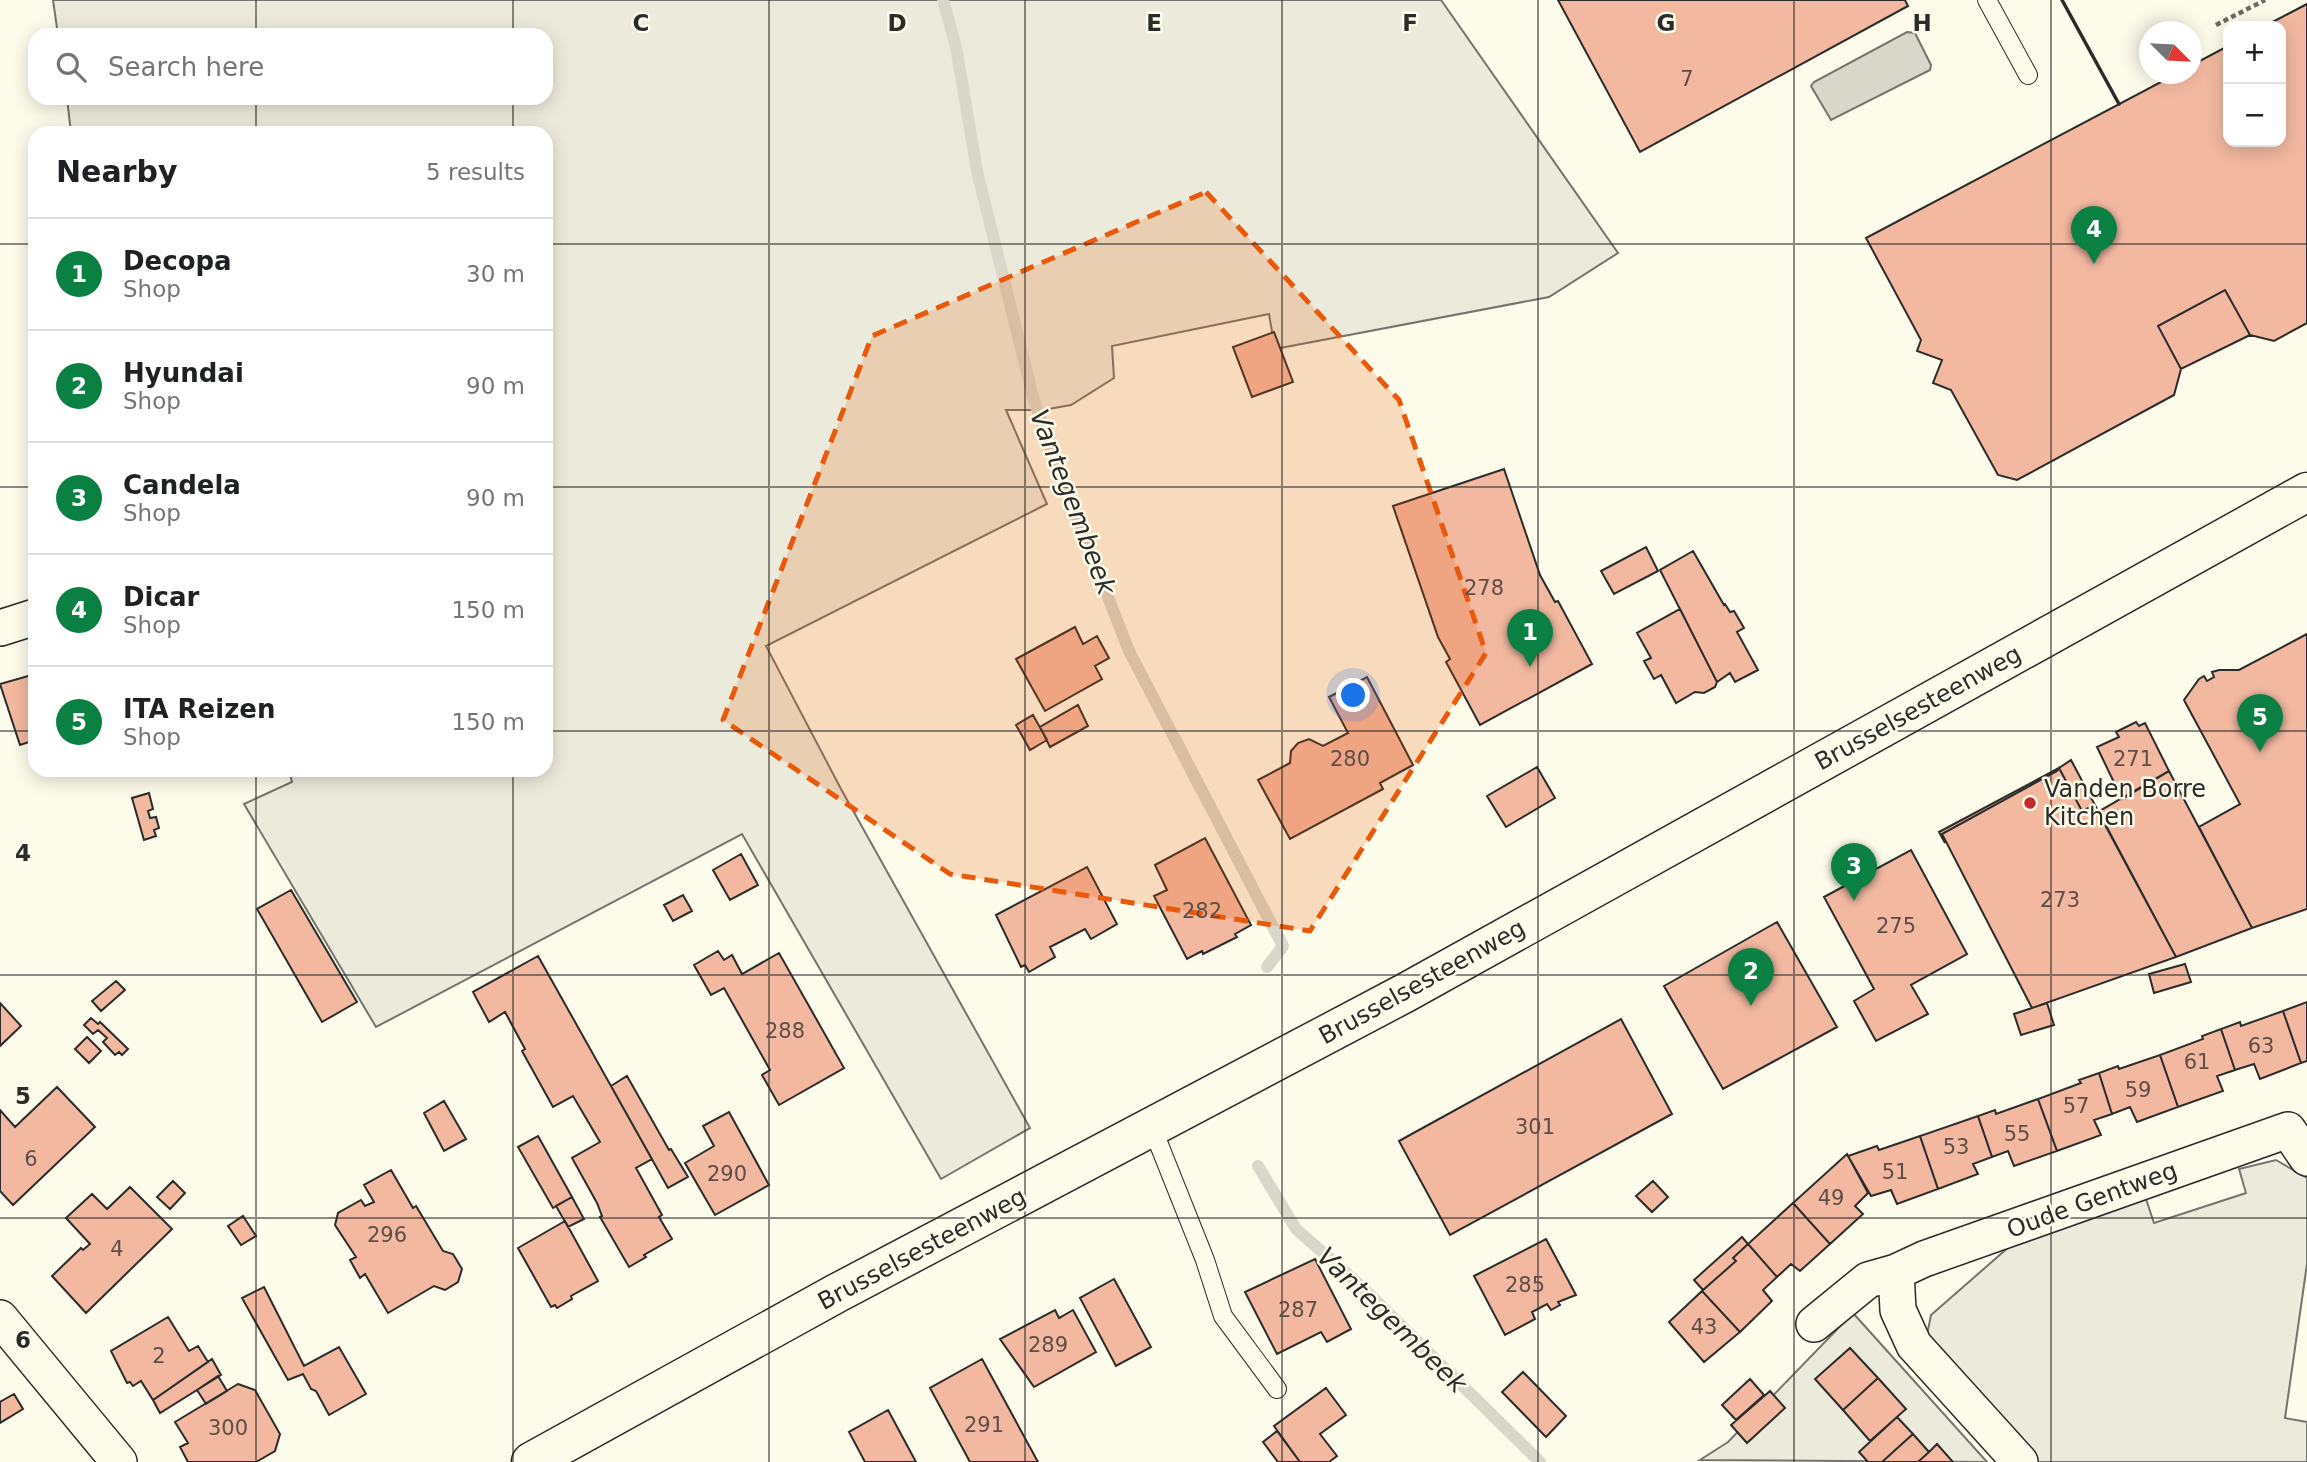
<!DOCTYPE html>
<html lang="en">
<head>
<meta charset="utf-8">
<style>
	body { margin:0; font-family:"DejaVu Sans",sans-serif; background:#f2f2f2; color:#202124 }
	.controls { position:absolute; right:21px; top:21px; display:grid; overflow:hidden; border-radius:14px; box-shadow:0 4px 18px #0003 }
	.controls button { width:63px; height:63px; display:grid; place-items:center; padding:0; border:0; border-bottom:2px solid #e0e0e0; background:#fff; color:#202124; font:35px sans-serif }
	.compass { position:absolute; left:2139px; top:21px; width:63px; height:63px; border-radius:50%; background:#fff; box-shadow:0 4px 18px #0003; rotate:114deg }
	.you { position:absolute; left:1354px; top:696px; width:24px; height:24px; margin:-18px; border:5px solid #fff; border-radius:50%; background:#1a73e8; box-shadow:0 0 0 10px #1a73e833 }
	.badge { display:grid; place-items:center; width:46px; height:46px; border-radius:50%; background:#0b8043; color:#fff; font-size:23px; font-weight:700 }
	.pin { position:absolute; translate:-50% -58px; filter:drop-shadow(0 2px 4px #0008) }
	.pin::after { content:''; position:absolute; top:37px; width:24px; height:21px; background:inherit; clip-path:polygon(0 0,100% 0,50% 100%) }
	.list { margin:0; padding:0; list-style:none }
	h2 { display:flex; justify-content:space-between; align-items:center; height:91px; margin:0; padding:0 28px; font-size:30px }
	h2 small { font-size:23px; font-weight:400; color:#757577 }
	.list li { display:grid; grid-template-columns:46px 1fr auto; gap:21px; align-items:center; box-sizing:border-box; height:112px; padding:0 28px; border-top:2px solid #e0e0e0 }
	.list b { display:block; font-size:26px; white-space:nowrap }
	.list p { margin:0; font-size:23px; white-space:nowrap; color:#757577 }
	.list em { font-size:23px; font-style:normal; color:#757577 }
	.icon { flex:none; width:38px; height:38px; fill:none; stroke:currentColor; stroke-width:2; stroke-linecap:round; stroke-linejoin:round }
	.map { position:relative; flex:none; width:2307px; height:1462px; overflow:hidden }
	.search { position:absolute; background:#fff; box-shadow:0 4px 18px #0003; left:28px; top:28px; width:525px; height:77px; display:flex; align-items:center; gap:18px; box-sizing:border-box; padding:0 24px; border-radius:21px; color:#757577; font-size:26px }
	.panel { position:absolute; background:#fff; box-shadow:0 4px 18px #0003; left:28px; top:126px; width:525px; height:651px; border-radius:21px }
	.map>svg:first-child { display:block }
</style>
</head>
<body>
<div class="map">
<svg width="2307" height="1462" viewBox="0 0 2307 1462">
	<rect width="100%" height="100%" fill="#fdfbea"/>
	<path fill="#ecebdb" stroke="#74746e" stroke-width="2" d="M 53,0 L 1441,0 L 1618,253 L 1549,297 L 1275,349 L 1269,314 L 1112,346 L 1114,378 L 1071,405 L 1043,410 L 1006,410 L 1047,504 L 766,646 L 841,789 L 1030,1128 L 941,1179 L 742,834 L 376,1027 L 244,804 L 292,782 L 289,770 L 546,770 L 546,133 L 71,133 L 67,98 L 546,98 L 546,35 L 58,35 Z
		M 2276,1160 L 2307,1178 L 2307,1264 L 2285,1418 L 2307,1422 L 2307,1462 L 2033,1462 L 1925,1345 L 1931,1315 L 2010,1246 L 2146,1199 L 2154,1223 L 2246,1193 L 2239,1169 Z
		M 1853,1313 L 1987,1462 L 1700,1460 L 1728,1442 Z"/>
	<path fill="#d8d7c9" stroke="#74746e" stroke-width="2" d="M 1907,32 L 1915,33 L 1931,65 L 1930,70 L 1831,120 L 1811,86 L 1814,82 Z"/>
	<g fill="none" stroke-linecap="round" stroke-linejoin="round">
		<path stroke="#d8d7c9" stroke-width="12" d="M 943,0 L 956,47 L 977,171 L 1033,397 L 1051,450 L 1129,651 L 1283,946 L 1267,967
			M 1258,1166 L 1296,1229 L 1361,1286 L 1540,1462"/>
	</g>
	<path fill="#f2b8a0" stroke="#2b2b2b" stroke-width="2" d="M 1558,0 L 1905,0 L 1908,6 L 1640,152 Z
		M 2307,4 L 2307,323 L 2274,341 L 2250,335 L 2225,290 L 2158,326 L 2181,369 L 2174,395 L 2017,480 L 1998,475 L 1951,390 L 1933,383 L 1942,360 L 1917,351 L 1921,340 L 1866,238 L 2176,74 L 2192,74 L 2192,65 L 2228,46 L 2228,142 L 2281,142 L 2281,26 L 2265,26 Z
		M 2225,290 L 2250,335 L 2181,369 L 2158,326 Z
		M 1274,332 L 1293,382 L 1252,397 L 1233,347 Z
		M 1504,469 L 1540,575 L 1555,602 L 1558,601 L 1592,664 L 1480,725 L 1446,662 L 1450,659 L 1438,637 L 1393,506 Z
		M 1646,547 L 1658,571 L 1614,594 L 1601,571 Z
		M 1693,551 L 1724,605 L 1725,604 L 1730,612 L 1734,611 L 1744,628 L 1737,632 L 1758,670 L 1735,682 L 1730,673 L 1717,682 L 1660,570 Z
		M 1680,609 L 1717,682 L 1715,687 L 1704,693 L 1695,692 L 1676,703 L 1661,675 L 1654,679 L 1644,661 L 1651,658 L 1637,633 Z
		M 1075,627 L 1083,644 L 1097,636 L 1109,658 L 1095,666 L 1102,679 L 1045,711 L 1016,659 Z
		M 2307,634 L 2307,909 L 2252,928 L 2199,827 L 2240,804 L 2184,700 L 2199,679 L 2204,676 L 2207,681 L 2214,677 L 2212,672 L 2219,670 L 2239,670 Z
		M 35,674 L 35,740 L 20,745 L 0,684 Z
		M 1367,677 L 1413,765 L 1380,783 L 1383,789 L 1290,839 L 1258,780 L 1290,763 L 1291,751 L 1298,743 L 1309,739 L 1323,746 L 1348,733 L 1329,697 Z
		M 1078,705 L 1088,726 L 1050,747 L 1040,727 Z
		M 1033,715 L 1047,740 L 1030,750 L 1016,725 Z
		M 2136,722 L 2139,726 L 2145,723 L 2169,771 L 2122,799 L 2097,747 L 2119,737 L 2116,732 Z
		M 2071,760 L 2095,805 L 2082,811 L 2059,768 Z
		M 1537,767 L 1555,798 L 1506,827 L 1487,796 Z
		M 2059,768 L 2082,811 L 2095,805 L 2176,957 L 2032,1008 L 1942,834 L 2057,771 Z
		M 2057,769 L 2057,771 L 1942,834 L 1945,843 L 1939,832 Z
		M 2169,771 L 2252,928 L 2176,957 L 2098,812 Z
		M 149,793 L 153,809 L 148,811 L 150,818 L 156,817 L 159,828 L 154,830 L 156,836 L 144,840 L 132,798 Z
		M 1205,838 L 1251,925 L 1235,934 L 1237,937 L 1203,954 L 1202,951 L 1187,959 L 1154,896 L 1167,890 L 1155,865 Z
		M 1911,850 L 1967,954 L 1911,985 L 1928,1014 L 1876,1041 L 1854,1001 L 1874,989 L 1824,897 Z
		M 741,854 L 758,885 L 730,900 L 713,870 Z
		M 1087,867 L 1117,924 L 1091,939 L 1085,929 L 1050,947 L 1055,957 L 1029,972 L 1025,965 L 1021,967 L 996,915 Z
		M 291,890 L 357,1002 L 322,1022 L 257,909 Z
		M 683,895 L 692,911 L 673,921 L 664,905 Z
		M 1777,922 L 1837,1027 L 1723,1089 L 1664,986 Z
		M 718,951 L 724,960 L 732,955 L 742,974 L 779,953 L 844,1068 L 779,1105 L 762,1075 L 770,1070 L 724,988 L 711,995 L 694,965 Z
		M 538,956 L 652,1159 L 636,1168 L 662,1215 L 659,1217 L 672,1239 L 644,1255 L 646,1257 L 629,1267 L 600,1217 L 602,1216 L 597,1203 L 572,1158 L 600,1142 L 573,1096 L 553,1107 L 522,1051 L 525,1049 L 505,1012 L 489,1022 L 473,992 Z
		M 2185,964 L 2191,982 L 2154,993 L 2149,974 Z
		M 116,981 L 125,990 L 101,1011 L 92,1001 Z
		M 2307,1002 L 2307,1061 L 2301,1063 L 2283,1011 Z
		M 0,1003 L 21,1026 L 0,1046 Z
		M 2047,1003 L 2054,1025 L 2021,1035 L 2014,1014 Z
		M 2283,1011 L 2301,1063 L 2260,1079 L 2254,1064 L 2235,1070 L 2221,1029 L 2240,1022 L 2241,1026 Z
		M 91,1018 L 98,1024 L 100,1022 L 128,1049 L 122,1055 L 119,1052 L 115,1055 L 103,1042 L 107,1038 L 98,1030 L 93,1034 L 84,1025 Z
		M 1621,1019 L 1672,1114 L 1450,1235 L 1399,1141 Z
		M 2221,1029 L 2235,1070 L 2217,1076 L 2223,1091 L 2178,1107 L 2160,1055 L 2203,1039 L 2202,1036 Z
		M 87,1037 L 101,1051 L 89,1063 L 75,1049 Z
		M 2160,1055 L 2178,1107 L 2137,1122 L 2130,1107 L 2112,1114 L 2099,1073 L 2118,1066 L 2119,1069 Z
		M 2099,1073 L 2112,1114 L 2094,1120 L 2101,1135 L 2057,1151 L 2038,1099 L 2081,1083 L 2079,1080 Z
		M 627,1076 L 669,1150 L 671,1149 L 688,1177 L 668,1188 L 611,1086 Z
		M 57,1087 L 95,1127 L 13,1205 L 0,1191 L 0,1110 L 15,1127 Z
		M 2038,1099 L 2057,1151 L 2014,1166 L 2008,1151 L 1992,1157 L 1978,1116 L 1995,1110 L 1996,1114 Z
		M 444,1101 L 466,1139 L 444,1151 L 424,1113 Z
		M 729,1112 L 769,1185 L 715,1215 L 685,1163 L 714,1146 L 703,1126 Z
		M 1978,1116 L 1992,1157 L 1973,1164 L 1978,1174 L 1938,1189 L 1920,1136 Z
		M 538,1136 L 572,1197 L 553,1208 L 518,1147 Z
		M 1920,1136 L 1938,1189 L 1897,1204 L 1891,1190 L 1871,1196 L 1848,1156 L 1877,1146 L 1879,1150 Z
		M 1847,1154 L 1868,1193 L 1855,1206 L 1863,1214 L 1830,1244 L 1793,1203 Z
		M 391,1170 L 413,1208 L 416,1206 L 443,1251 L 453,1254 L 462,1269 L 458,1282 L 445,1290 L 434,1286 L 388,1313 L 365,1274 L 360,1278 L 350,1260 L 356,1257 L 335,1225 L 338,1213 L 361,1200 L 365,1206 L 374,1202 L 364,1185 Z
		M 173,1181 L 185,1193 L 170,1209 L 157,1197 Z
		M 1653,1181 L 1668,1197 L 1652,1212 L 1636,1196 Z
		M 130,1187 L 172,1229 L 86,1313 L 52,1276 L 81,1248 L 83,1250 L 90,1244 L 66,1218 L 92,1194 L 107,1209 Z
		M 572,1197 L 584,1219 L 568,1227 L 556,1206 Z
		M 1793,1203 L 1830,1244 L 1800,1271 L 1791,1264 L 1777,1277 L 1748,1244 Z
		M 243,1216 L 256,1236 L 241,1245 L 228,1226 Z
		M 565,1221 L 598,1281 L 571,1296 L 572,1299 L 557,1308 L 555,1305 L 551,1307 L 518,1248 Z
		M 1742,1237 L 1748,1244 L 1733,1258 L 1736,1261 L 1703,1290 L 1694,1280 Z
		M 1546,1239 L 1576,1295 L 1558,1302 L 1560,1305 L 1551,1310 L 1547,1304 L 1532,1312 L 1535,1319 L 1505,1335 L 1474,1276 Z
		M 1748,1244 L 1777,1277 L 1763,1290 L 1772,1301 L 1740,1332 L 1702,1291 L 1736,1261 L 1733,1258 Z
		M 1315,1259 L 1351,1329 L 1327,1342 L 1321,1332 L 1277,1354 L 1245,1292 Z
		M 1114,1279 L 1151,1347 L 1116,1366 L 1080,1298 Z
		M 264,1287 L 304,1366 L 339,1347 L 366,1394 L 329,1415 L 316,1391 L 311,1389 L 303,1374 L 288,1380 L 242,1298 Z
		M 1702,1291 L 1740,1332 L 1704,1362 L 1669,1322 Z
		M 1055,1310 L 1059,1318 L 1073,1310 L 1096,1352 L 1034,1387 L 1000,1339 Z
		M 168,1317 L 189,1351 L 198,1346 L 208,1362 L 153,1400 L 141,1381 L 133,1386 L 130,1382 L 127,1383 L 111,1351 Z
		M 1850,1348 L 1878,1378 L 1843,1410 L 1815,1379 Z
		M 212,1359 L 221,1375 L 160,1413 L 153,1400 Z
		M 982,1359 L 1038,1462 L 970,1462 L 930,1388 Z
		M 1523,1372 L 1566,1416 L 1546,1437 L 1502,1392 Z
		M 218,1376 L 227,1391 L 206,1404 L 197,1390 Z
		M 1878,1378 L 1906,1409 L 1870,1441 L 1843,1410 Z
		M 1750,1379 L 1764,1395 L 1736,1420 L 1722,1405 Z
		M 238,1384 L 255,1390 L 280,1434 L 275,1451 L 256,1462 L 188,1462 L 180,1447 L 188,1443 L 175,1422 Z
		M 1326,1388 L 1346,1415 L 1320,1434 L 1337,1456 L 1329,1462 L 1300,1462 L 1274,1426 Z
		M 1770,1391 L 1785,1408 L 1747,1443 L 1731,1425 Z
		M 14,1394 L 23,1409 L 0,1423 L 0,1402 Z
		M 888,1410 L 916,1462 L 865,1462 L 849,1432 Z
		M 1897,1417 L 1913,1434 L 1882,1462 L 1868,1462 L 1859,1452 Z
		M 1277,1431 L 1300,1462 L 1278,1462 L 1263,1442 Z
		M 1913,1434 L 1929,1452 L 1918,1462 L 1882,1462 Z
		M 1937,1444 L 1953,1462 L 1918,1462 L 1929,1452 Z"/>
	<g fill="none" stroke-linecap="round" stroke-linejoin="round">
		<g stroke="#2b2b2b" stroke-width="20">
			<path id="service" d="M 1987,0 L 2028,75
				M 1152,1127 L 1205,1260 L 1223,1316 L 1277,1389"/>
		</g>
		<g stroke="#2b2b2b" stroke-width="38">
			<path id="minor" d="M 0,628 L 35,617
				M 0,1318 L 119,1462
				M 1814,1324 L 1868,1280 L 1896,1272
				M 2020,1462 L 1914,1345 L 1898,1310 L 1896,1272 L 1924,1259 L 2288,1130 L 2307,1158"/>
		</g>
		<g stroke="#2b2b2b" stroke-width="41">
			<path id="primary" d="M 531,1462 L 837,1293 L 1405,993 L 2307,492"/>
		</g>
		<path stroke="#6a6964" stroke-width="4.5" stroke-dasharray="5 3.5" stroke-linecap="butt" d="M 2216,25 L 2265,0"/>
		<use href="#service" stroke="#fdfbea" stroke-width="18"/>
		<use href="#minor" stroke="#fdfbea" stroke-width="35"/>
		<use href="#primary" stroke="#fdfbea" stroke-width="38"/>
		<path stroke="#2b2b2b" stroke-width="3.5" d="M 2062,0 L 2119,104"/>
	</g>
	<path fill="#e8590c" fill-opacity="0.2" stroke="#e8590c" stroke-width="5" stroke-dasharray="14 9" stroke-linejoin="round" d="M 1206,192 L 1399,400 L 1486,653 L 1310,931 L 950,874 L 723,720 L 872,336 Z"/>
	<path fill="none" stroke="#2b2b2b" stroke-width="2" stroke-opacity="0.55" d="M 256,0 L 256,35M 513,0 L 513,35M 769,0 L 769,1462M 1025,0 L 1025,1462M 1282,0 L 1282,1462M 1538,0 L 1538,1462M 1794,0 L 1794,1462M 2051,0 L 2051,1462M 256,98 L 256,133M 513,98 L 513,133M 0,244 L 35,244M 546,244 L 2307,244M 0,487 L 35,487M 546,487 L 2307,487M 0,731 L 35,731M 546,731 L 2307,731M 256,770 L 256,1462M 513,770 L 513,1462M 0,975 L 2307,975M 0,1218 L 2307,1218"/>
	<circle fill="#c62828" stroke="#fdfbea" stroke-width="2.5" cx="2030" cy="803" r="7"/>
	<g text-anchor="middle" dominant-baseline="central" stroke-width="5" stroke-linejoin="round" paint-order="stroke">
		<g font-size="21" fill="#5d4e48">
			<text x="1687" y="79">7</text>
			<text x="1484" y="588">278</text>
			<text x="1350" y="759">280</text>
			<text x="2133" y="759">271</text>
			<text x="2060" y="900">273</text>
			<text x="1202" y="911">282</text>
			<text x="1896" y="926">275</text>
			<text x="785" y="1031">288</text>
			<text x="2261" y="1046">63</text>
			<text x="2197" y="1062">61</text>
			<text x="2138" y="1090">59</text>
			<text x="2076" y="1106">57</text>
			<text x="1535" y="1127">301</text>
			<text x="2017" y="1134">55</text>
			<text x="1956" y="1147">53</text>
			<text x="31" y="1159">6</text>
			<text x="1895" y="1172">51</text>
			<text x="727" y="1174">290</text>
			<text x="1831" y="1198">49</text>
			<text x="387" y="1235">296</text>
			<text x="117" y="1249">4</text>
			<text x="1525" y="1285">285</text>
			<text x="1298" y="1310">287</text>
			<text x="1704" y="1327">43</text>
			<text x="1048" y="1345">289</text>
			<text x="159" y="1356">2</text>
			<text x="984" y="1425">291</text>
			<text x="228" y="1428">300</text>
		</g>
		<g font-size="24" fill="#2b2b2b" stroke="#fdfbea">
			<text transform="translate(1918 708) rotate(-29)">Brusselsesteenweg</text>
			<text transform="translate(1422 982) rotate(-29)">Brusselsesteenweg</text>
			<text transform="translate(2092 1200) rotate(-20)">Oude Gentweg</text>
			<text transform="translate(922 1249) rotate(-28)">Brusselsesteenweg</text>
		</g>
		<g font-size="24" fill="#2b2b2b" stroke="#fdfbea" text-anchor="start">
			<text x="2044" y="789">Vanden Borre<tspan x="2044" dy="28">Kitchen</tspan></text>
		</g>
		<g font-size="26" font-style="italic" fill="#2b2b2b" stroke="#fdfbea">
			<text transform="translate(1073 502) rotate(69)">Vantegembeek</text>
			<text transform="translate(1392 1320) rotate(44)">Vantegembeek</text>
		</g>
	</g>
	<g font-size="23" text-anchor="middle" font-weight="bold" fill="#2b2b2b" stroke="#fdfbea" stroke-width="5" stroke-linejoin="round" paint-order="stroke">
		<text x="641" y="31">C</text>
		<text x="897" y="31">D</text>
		<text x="1154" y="31">E</text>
		<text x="1410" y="31">F</text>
		<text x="1666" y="31">G</text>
		<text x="1922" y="31">H</text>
		<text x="23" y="861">4</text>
		<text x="23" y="1104">5</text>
		<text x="23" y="1348">6</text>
	</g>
</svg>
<div class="controls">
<button>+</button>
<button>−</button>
</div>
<svg class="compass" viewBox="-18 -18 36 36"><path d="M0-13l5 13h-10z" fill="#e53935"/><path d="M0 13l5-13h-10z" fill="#757577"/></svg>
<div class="you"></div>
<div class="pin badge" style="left:1530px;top:667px">1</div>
<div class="pin badge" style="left:1751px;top:1006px">2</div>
<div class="pin badge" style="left:1854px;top:901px">3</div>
<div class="pin badge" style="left:2094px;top:264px">4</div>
<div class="pin badge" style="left:2260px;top:752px">5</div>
<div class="search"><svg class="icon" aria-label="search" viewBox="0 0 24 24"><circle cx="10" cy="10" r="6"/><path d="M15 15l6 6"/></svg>Search here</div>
<section class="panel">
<h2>Nearby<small>5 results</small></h2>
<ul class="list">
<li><span class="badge">1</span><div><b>Decopa</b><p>Shop</p></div><em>30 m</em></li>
<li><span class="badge">2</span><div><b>Hyundai</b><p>Shop</p></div><em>90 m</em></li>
<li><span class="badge">3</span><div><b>Candela</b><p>Shop</p></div><em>90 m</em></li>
<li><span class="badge">4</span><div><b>Dicar</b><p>Shop</p></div><em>150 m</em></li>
<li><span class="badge">5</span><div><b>ITA Reizen</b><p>Shop</p></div><em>150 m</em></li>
</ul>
</section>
</div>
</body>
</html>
